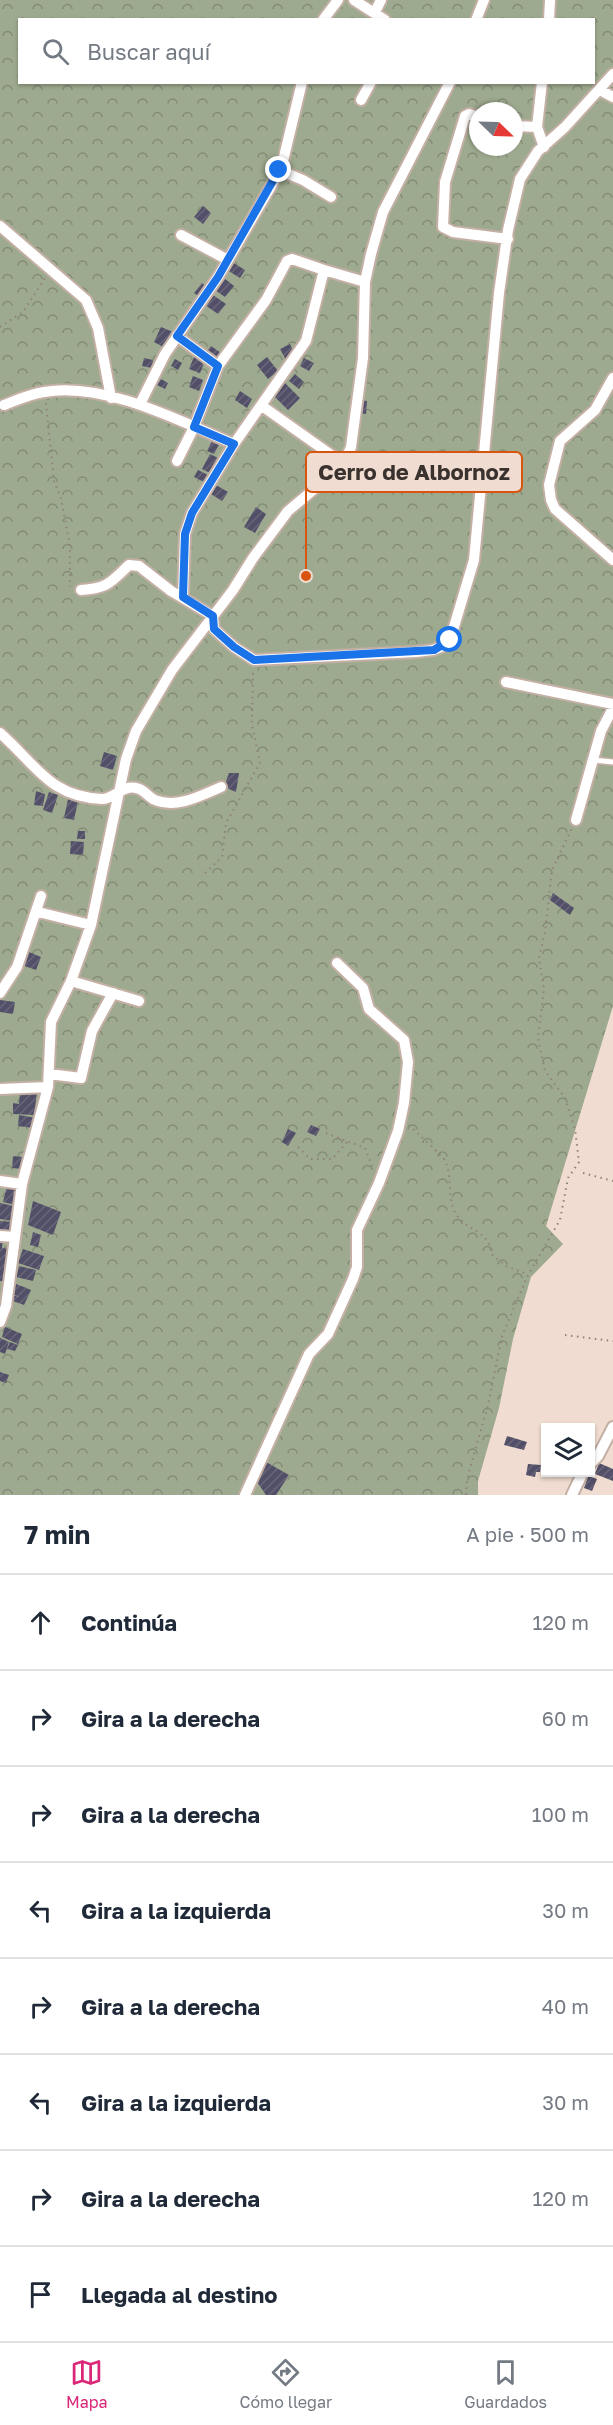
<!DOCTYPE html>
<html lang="es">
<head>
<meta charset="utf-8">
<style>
	body { margin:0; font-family:"Golos Text",sans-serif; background:#f2f2f3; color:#1f2937 }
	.controls { position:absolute; right:18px; bottom:18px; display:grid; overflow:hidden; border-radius:0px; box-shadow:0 2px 4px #0004 }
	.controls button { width:54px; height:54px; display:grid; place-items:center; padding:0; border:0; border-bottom:2px solid #e0e1e3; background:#fff; color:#1f2937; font:30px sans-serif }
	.compass { position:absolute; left:469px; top:102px; width:54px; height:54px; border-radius:50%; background:#fff; box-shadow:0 2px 4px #0004; rotate:113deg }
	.stop { position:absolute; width:18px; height:18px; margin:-14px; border:4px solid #1a73e8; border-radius:50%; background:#fff }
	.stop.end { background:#1a73e8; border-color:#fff; box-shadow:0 2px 6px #0008 }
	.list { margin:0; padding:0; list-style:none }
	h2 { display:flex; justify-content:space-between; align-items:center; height:78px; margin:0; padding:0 24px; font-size:26px }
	h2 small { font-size:20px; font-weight:400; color:#747a83 }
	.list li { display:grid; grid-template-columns:39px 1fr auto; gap:18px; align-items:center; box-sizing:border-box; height:96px; padding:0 24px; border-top:2px solid #e0e1e3 }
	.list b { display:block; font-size:22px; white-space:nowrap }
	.list em { font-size:20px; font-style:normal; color:#747a83 }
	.icon { flex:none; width:33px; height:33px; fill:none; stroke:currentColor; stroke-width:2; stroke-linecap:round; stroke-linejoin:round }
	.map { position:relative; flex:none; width:613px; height:1495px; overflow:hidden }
	.search { position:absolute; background:#fff; box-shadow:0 2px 4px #0004; left:18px; right:18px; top:18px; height:66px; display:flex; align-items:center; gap:15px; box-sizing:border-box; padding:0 21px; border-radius:0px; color:#747a83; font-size:22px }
	.sheet { height:846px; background:#fff }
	nav { display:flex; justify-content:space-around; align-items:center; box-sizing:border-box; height:84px; border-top:2px solid #e0e1e3; background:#fff; font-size:16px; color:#747a83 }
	nav a { display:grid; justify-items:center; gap:3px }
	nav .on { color:#db2777 }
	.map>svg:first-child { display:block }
</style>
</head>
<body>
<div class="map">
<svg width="613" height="1495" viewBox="0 0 613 1495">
	<defs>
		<pattern id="forest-crowns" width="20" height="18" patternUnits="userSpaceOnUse" patternTransform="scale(1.5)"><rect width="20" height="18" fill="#9eaa8f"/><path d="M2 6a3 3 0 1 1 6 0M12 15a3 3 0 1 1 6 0" fill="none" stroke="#828b75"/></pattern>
		<pattern id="building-hatch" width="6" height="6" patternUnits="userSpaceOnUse" patternTransform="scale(1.5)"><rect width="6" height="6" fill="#524f68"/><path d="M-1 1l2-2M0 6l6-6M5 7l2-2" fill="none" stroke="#69667a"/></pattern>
	</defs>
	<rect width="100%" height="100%" fill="#f1dcd1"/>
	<path fill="url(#forest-crowns)" fill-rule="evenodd" d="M 0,0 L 613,0 L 613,1006 L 546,1226 L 563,1244 L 531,1277 L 513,1339 L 499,1408 L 478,1481 L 478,1495 L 0,1495 ZM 20,20 L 594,20 L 594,82 L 20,82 ZM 478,111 L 514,111 L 514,147 L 478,147 Z"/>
	<path fill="url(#building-hatch)" d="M 203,206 L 211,213 L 203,224 L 194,217 Z
		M 232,262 L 245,270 L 240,278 L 227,270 Z
		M 224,278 L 234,286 L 225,297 L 215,290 Z
		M 202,283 L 207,287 L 200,297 L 194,293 Z
		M 213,295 L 226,304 L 218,314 L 205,305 Z
		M 161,327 L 173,332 L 165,348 L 154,342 Z
		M 290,344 L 295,355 L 286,360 L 280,349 Z
		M 211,346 L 221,353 L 215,361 L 205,354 Z
		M 194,357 L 205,361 L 200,373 L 189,369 Z
		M 267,357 L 278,371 L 268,379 L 257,365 Z
		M 144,358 L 153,360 L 152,368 L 142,366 Z
		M 304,358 L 314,363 L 309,371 L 300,366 Z
		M 175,359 L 182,363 L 178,370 L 171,366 Z
		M 295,374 L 304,382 L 299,389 L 289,381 Z
		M 193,376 L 203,380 L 199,391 L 189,387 Z
		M 161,379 L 168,383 L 165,389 L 157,385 Z
		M 285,383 L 300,398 L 288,410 L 274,396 Z
		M 240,391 L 252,399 L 247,408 L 235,400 Z
		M 360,400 L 367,401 L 366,414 L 359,413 Z
		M 214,437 L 221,441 L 214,454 L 207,451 Z
		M 210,454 L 218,458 L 210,473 L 202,469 Z
		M 198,470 L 208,475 L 204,482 L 194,477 Z
		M 216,485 L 228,492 L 222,501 L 211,494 Z
		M 256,507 L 266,514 L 255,533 L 244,527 Z
		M 104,752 L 117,756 L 113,770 L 100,766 Z
		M 229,773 L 239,773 L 236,792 L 224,787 Z
		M 36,791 L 45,794 L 43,806 L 34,805 Z
		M 49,792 L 58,795 L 52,813 L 43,810 Z
		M 68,799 L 78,801 L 74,820 L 64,818 Z
		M 78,831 L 85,831 L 85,839 L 77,839 Z
		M 71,841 L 84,842 L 83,855 L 70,854 Z
		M 553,893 L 574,908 L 570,915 L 550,900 Z
		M 24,950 L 41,957 L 36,970 L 19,964 Z
		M 0,1000 L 15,1002 L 13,1014 L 0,1012 Z
		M 20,1091 L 37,1092 L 34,1115 L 13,1114 L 13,1103 L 19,1104 Z
		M 19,1115 L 36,1118 L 34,1128 L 18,1126 Z
		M 311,1125 L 320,1129 L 316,1136 L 307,1132 Z
		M 288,1129 L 296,1133 L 288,1146 L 282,1142 Z
		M 13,1156 L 23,1157 L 22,1169 L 12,1168 Z
		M 7,1186 L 19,1189 L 15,1205 L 3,1202 Z
		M 33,1201 L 61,1212 L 53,1235 L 28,1225 Z
		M 0,1203 L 18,1207 L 15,1221 L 0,1219 Z
		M 0,1221 L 14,1222 L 13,1234 L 0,1234 Z
		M 33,1232 L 41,1235 L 38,1247 L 30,1245 Z
		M 0,1238 L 3,1238 L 2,1248 L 12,1249 L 7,1281 L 0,1281 Z
		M 23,1249 L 44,1256 L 39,1270 L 18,1263 Z
		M 19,1266 L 36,1270 L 33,1281 L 16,1277 Z
		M 16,1284 L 31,1290 L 24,1305 L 10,1300 L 12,1295 L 20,1297 L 12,1294 Z
		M 5,1327 L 22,1334 L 18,1344 L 2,1337 Z
		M 0,1338 L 9,1342 L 5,1354 L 0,1352 Z
		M 10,1342 L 18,1345 L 15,1351 L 7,1349 Z
		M 0,1372 L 9,1375 L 6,1383 L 0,1381 Z
		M 507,1436 L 527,1442 L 524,1450 L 504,1445 Z
		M 266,1462 L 289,1475 L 276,1495 L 266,1495 L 257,1482 Z
		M 599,1463 L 613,1469 L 613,1481 L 595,1474 Z
		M 528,1464 L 541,1465 L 540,1472 L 536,1472 L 535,1477 L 526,1475 Z
		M 588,1476 L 597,1479 L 592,1491 L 584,1488 Z"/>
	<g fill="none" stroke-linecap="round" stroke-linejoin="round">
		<g stroke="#c3afa4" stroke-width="8">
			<path id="service" d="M 593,760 L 613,762"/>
		</g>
		<g stroke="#c3afa4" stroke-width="14">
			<path id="minor" d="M 354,0 L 385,20
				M 375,12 L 381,0
				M 323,20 L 338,0
				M 476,20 L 484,0
				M 549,20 L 550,0
				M 542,82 L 537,127 L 544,147
				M 600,90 L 613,97
				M 361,100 L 371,82
				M 478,117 L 469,114 L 465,116 L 445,182 L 443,227 L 453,232 L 508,239
				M 514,126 L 537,127
				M 279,170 L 303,180 L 331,197
				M 0,226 L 86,300 L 98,328 L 111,398
				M 181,235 L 228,260
				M 177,336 L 218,366
				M 613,378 L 595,410 L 560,441 L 549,485 L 551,500 L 555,509 L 613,560
				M 140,404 L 165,354 L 218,277 L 274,181 L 283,161 L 302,82
				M 4,405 C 17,400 30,394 44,392 C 103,381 180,421 234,444
				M 262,406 L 344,464
				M 177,461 L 194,427 L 218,366 L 266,300 L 287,261 L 292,259 L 324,270
				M 81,590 C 108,588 110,583 129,565 L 139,566 L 171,591 L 213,616 L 214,629 L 234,647 L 254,660 L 416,652 L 433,650 L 446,645 L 450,640 L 474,560 L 499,293 L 508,230 L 520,179 L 538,151 L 565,127 L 613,74
				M 183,597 L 185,534 L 192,513 L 234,444 L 306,341 L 324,270 L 365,282
				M 506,682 L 613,704
				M 0,733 C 36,764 49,797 102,799 C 114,799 122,785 136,788 C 144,789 148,797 155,800 C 177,809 202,795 221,787
				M 576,820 L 601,731 L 613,708
				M 38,912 L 91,925
				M 71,981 L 139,1001
				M 0,993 L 17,967 L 41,896
				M 49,1074 L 81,1078 L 92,1031 L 113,993
				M 0,1089 L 48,1087
				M 0,1181 L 22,1184
				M 0,1236 L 15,1237
				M 0,1322 L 6,1306 L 22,1184 L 48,1087 L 51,1022 L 71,981 L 91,925 L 126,759 L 136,731 L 172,670 L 233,590 L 253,558 L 288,511 L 344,464 L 351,447 L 363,358 L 365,282 L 371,254 L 383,212 L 450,82
				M 590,1464 L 598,1456 L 613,1427
				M 245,1495 L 309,1354 L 328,1334 L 353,1279 L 357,1267 L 357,1230 L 379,1183 L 398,1131 L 404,1103 L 408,1062 L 404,1040 L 369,1009 L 363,988 L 337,963
				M 572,1495 L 583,1472"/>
		</g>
		<path stroke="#8f817a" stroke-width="2" stroke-dasharray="1.5 4.5" stroke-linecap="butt" d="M 0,327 L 23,312 L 45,278
			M 46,403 L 54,481 L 61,498 L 70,546 L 70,587
			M 205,873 L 222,857 L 226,823 L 260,763 L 252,725 L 253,671
			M 409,1125 C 415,1131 444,1157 445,1161 C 454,1179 445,1202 459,1218 C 469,1231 490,1231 491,1254 L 506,1266 L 527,1274
			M 326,1133 L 365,1148 L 373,1169
			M 298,1147 L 310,1159 L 332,1159 L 348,1141
			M 583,1173 L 613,1181
			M 565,1335 L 613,1341
			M 466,1495 L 467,1479 L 488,1405 L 502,1336 L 528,1275 L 560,1220 L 568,1178 L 579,1162 L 575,1129 L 565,1098 L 545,1071 L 538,1038 L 544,989 L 539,958 L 545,932 L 552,870 L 572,828"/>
		<use href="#service" stroke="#fff" stroke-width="5"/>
		<use href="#minor" stroke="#fff" stroke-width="10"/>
	</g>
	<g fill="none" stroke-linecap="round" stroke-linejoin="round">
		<path stroke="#1a73e8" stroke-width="8" d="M 279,170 L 218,277 L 177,336 L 218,366 L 194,427 L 234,444 L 192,513 L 185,534 L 183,597 L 213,616 L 214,629 L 234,647 L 254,660 L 434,650 L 450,640"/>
	</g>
	<path fill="none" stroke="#d7550f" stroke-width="2" d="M306 576L306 472"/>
	<circle fill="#d7550f" stroke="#f1dcd1" stroke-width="2" cx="306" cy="576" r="6"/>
	<rect fill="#f1dcd1" stroke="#d7550f" stroke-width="2" x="306" y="452" width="216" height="40" rx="6"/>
	<g font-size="22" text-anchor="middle" font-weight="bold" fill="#3a322e">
		<text x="414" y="480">Cerro de Albornoz</text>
	</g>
</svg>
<div class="controls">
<button><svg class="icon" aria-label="layers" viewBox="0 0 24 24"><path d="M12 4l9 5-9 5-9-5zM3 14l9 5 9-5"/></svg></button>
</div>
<svg class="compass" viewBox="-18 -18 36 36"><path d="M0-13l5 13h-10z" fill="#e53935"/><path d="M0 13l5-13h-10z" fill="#747a83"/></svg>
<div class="stop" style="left:450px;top:640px"></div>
<div class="stop end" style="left:279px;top:170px"></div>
<div class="search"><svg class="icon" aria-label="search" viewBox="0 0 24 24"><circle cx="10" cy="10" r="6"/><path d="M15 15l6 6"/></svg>Buscar aquí</div>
</div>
<section class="sheet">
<h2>7 min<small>A pie · 500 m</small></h2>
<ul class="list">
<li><svg class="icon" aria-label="ahead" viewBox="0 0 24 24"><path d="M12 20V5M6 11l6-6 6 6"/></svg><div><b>Continúa</b></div><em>120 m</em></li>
<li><svg class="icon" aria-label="right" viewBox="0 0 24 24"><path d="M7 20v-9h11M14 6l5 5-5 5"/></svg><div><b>Gira a la derecha</b></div><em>60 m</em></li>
<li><svg class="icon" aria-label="right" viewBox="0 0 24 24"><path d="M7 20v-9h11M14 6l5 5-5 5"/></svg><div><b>Gira a la derecha</b></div><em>100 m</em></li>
<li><svg class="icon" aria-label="left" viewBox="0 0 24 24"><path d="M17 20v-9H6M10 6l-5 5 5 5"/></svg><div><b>Gira a la izquierda</b></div><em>30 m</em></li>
<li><svg class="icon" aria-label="right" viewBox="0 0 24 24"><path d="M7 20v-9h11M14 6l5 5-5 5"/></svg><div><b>Gira a la derecha</b></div><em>40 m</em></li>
<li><svg class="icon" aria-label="left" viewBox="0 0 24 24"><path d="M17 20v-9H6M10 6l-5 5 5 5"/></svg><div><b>Gira a la izquierda</b></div><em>30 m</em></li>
<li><svg class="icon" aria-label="right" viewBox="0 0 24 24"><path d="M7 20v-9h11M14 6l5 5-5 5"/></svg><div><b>Gira a la derecha</b></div><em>120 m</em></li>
<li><svg class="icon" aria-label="arrive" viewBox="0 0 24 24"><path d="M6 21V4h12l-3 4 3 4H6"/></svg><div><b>Llegada al destino</b></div></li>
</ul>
</section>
<nav>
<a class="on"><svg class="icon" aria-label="map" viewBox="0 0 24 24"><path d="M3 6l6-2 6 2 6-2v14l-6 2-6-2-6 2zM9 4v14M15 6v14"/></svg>Mapa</a>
<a><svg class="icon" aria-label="directions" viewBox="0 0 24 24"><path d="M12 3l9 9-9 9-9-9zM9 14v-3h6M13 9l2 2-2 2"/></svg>Cómo llegar</a>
<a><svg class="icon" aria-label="saved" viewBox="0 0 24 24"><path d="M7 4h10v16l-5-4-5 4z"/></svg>Guardados</a>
</nav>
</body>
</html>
